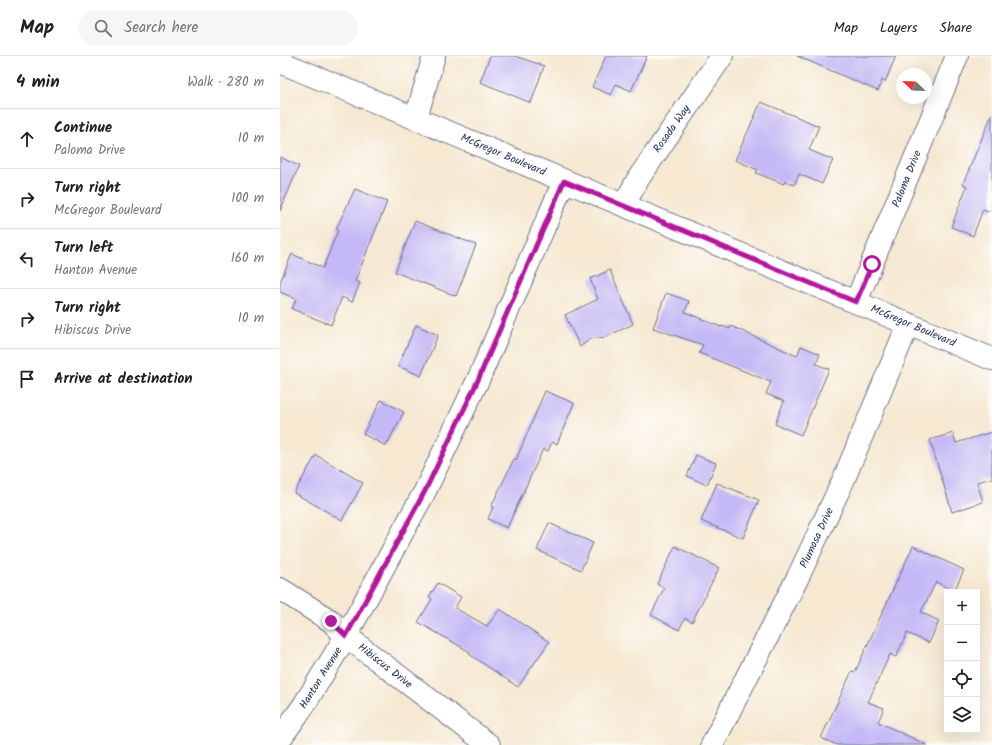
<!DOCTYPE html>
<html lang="en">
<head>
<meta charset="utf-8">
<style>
	body { margin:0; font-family:Kalam,sans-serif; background:#f6f6f6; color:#202124 }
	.controls { position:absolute; right:12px; bottom:12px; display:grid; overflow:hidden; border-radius:0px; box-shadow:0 4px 16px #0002 }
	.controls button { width:36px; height:36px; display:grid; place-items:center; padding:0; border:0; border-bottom:1px solid #e0e0e0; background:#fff; color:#202124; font:20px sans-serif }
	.compass { position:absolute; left:616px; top:12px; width:36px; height:36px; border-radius:50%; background:#fff; box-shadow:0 4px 16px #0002; rotate:293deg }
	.stop { position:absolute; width:12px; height:12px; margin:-9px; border:3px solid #b5179e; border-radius:50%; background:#fff }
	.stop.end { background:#b5179e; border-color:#fff; box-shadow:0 1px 4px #0008 }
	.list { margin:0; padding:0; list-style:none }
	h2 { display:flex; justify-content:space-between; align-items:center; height:52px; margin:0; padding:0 16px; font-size:17px }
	h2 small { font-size:13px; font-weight:400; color:#757577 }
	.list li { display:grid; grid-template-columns:26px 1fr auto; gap:12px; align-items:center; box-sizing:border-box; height:60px; padding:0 16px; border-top:1px solid #e0e0e0 }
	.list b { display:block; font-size:15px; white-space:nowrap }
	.list p { margin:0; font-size:13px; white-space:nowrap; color:#757577 }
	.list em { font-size:13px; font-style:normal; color:#757577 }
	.icon { flex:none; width:22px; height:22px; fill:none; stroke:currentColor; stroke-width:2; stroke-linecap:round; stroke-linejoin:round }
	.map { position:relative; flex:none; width:712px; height:689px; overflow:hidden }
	header { display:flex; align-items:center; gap:24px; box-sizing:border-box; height:56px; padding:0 20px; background:#fff; border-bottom:1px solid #e0e0e0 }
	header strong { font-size:19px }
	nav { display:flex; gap:22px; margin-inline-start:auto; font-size:14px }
	.search { width:280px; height:36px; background:#f6f6f6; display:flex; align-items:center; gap:10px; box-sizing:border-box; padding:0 14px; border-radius:22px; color:#757577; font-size:15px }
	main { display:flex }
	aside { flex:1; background:#fff }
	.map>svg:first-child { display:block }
</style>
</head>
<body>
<header>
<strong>Map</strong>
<div class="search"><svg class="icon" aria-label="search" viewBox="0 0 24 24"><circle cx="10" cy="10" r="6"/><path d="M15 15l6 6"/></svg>Search here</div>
<nav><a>Map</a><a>Layers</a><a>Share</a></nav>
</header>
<main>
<aside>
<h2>4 min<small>Walk · 280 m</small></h2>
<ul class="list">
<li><svg class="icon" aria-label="ahead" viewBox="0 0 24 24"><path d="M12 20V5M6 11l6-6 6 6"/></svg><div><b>Continue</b><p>Paloma Drive</p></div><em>10 m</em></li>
<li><svg class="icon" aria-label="right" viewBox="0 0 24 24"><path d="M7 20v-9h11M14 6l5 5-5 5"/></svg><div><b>Turn right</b><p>McGregor Boulevard</p></div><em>100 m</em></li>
<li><svg class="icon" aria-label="left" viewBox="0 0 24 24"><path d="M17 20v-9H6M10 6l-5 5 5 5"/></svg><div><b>Turn left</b><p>Hanton Avenue</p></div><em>160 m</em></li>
<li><svg class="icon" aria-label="right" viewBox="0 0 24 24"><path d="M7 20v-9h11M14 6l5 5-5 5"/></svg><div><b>Turn right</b><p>Hibiscus Drive</p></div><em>10 m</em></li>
<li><svg class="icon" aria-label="arrive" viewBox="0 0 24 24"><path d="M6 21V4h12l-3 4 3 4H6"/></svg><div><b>Arrive at destination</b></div></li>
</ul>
</aside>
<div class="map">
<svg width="712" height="689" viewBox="0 0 712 689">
	<rect width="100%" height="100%" fill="#fdfcf7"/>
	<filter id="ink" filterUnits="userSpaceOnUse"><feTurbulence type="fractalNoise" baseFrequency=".025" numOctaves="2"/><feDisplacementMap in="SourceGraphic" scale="8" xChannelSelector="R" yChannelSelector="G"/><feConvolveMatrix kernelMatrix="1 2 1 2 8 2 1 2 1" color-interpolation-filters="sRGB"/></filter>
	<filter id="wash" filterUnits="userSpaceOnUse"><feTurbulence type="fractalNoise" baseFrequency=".012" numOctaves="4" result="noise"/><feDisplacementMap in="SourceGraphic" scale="16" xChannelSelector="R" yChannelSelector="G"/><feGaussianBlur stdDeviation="0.9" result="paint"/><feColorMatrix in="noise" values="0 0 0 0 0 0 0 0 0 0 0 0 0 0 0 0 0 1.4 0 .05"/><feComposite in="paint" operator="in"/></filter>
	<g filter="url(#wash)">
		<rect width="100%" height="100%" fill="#f6e8d1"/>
		<g id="blocks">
			<path fill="#c4b9f6" d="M 210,0 L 235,0 L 264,10 L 251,47 L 200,26 Z
				M 326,0 L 367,0 L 351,35 L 336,28 L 331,39 L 312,31 Z
				M 517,0 L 616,0 L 605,26 L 602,24 L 598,35 Z
				M 481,46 L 539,70 L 529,94 L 553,104 L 542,128 L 519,118 L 514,129 L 505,125 L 504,128 L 476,117 L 478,114 L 455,104 Z
				M 712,58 L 712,156 L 703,153 L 693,180 L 671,171 L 687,130 L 683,128 Z
				M 0,101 L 19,110 L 0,155 Z
				M 75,133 L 107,146 L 75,225 L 80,227 L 72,246 L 62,241 L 51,269 L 12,253 L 16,243 L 0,236 L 0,226 L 12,198 L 43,212 L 58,174 L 56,173 Z
				M 135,165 L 196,189 L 176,240 L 115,216 Z
				M 330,214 L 353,268 L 326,281 L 310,283 L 300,291 L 285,259 L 318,243 L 310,223 Z
				M 386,237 L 409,245 L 405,256 L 441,271 L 442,270 L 450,273 L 451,270 L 517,300 L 521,290 L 540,298 L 536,308 L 549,313 L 521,379 L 495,368 L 504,345 L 486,338 L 491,326 L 419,297 L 423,289 L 373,272 Z
				M 136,269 L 158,279 L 141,320 L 118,310 Z
				M 265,335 L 294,347 L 277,388 L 272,386 L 268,395 L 263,393 L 227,472 L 208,463 L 213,451 L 211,451 L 234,403 L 236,404 Z
				M 101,344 L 124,356 L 106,390 L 83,378 Z
				M 712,376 L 712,422 L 697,426 L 703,446 L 672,456 L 650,384 L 673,377 L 676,387 Z
				M 36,399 L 83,427 L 62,464 L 14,437 Z
				M 416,399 L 436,407 L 427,429 L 407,420 Z
				M 437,427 L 479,444 L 463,482 L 421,465 Z
				M 269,467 L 313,487 L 301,514 L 257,494 Z
				M 395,490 L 439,512 L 412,566 L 405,562 L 399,574 L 371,559 L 384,532 L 377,528 Z
				M 633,490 L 684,514 L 674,535 L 656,526 L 641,556 L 659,565 L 649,587 L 627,577 L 616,601 L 610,598 L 588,646 L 604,652 L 598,666 L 647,689 L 557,689 L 541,682 L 572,615 L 575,616 Z
				M 158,527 L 181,541 L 175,552 L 207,570 L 220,553 L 269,586 L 238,631 L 189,598 L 190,596 L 138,566 L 152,543 L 149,541 Z"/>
		</g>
	</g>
	<g filter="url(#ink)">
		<use href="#blocks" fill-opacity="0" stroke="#687086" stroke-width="1"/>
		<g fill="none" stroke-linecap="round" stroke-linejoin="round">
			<g stroke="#687086" stroke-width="24">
				<path id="minor" d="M 136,62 L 154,0
					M 344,149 L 358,123 L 442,0
					M 576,246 L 677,0
					M 0,533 L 51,565 L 66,580 L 209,689
					M 0,683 L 24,649 L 66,580 L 145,435 L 198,324 L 284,125
					M 432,689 L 518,521 L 563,425 L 628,269"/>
			</g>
			<g stroke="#687086" stroke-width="24">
				<path id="major" d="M 0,6 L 712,303"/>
			</g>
			<use href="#minor" stroke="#fff" stroke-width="22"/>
			<use href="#major" stroke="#fff" stroke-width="22"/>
		</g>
	</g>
	<g fill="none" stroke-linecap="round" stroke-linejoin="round" filter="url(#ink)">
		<path stroke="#b5179e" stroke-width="5" d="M 51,565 L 66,580 L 145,435 L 198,324 L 284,125 L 576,246 L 592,208"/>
	</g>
	<g text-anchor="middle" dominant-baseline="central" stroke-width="4" stroke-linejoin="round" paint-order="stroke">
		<g font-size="11" fill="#1b2f5e" stroke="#fdfcf7">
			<text transform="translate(392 73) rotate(-55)">Rosada Way</text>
			<text transform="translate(223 99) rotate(23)">McGregor Boulevard</text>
			<text transform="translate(627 123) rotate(-68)">Paloma Drive</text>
			<text transform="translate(633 270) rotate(23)">McGregor Boulevard</text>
			<text transform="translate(537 482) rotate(-65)">Plumosa Drive</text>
			<text transform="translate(105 610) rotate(38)">Hibiscus Drive</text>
			<text transform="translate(41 622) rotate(-58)">Hanton Avenue</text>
		</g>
	</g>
</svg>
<div class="controls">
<button>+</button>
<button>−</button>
<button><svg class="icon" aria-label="locate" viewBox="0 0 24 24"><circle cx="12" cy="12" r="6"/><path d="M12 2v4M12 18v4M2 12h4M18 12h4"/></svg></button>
<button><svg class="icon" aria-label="layers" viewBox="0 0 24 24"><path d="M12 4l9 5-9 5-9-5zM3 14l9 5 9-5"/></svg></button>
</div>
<svg class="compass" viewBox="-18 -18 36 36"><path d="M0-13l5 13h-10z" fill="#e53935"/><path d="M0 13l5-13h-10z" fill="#757577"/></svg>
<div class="stop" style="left:592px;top:208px"></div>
<div class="stop end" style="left:51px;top:565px"></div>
</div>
</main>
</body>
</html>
